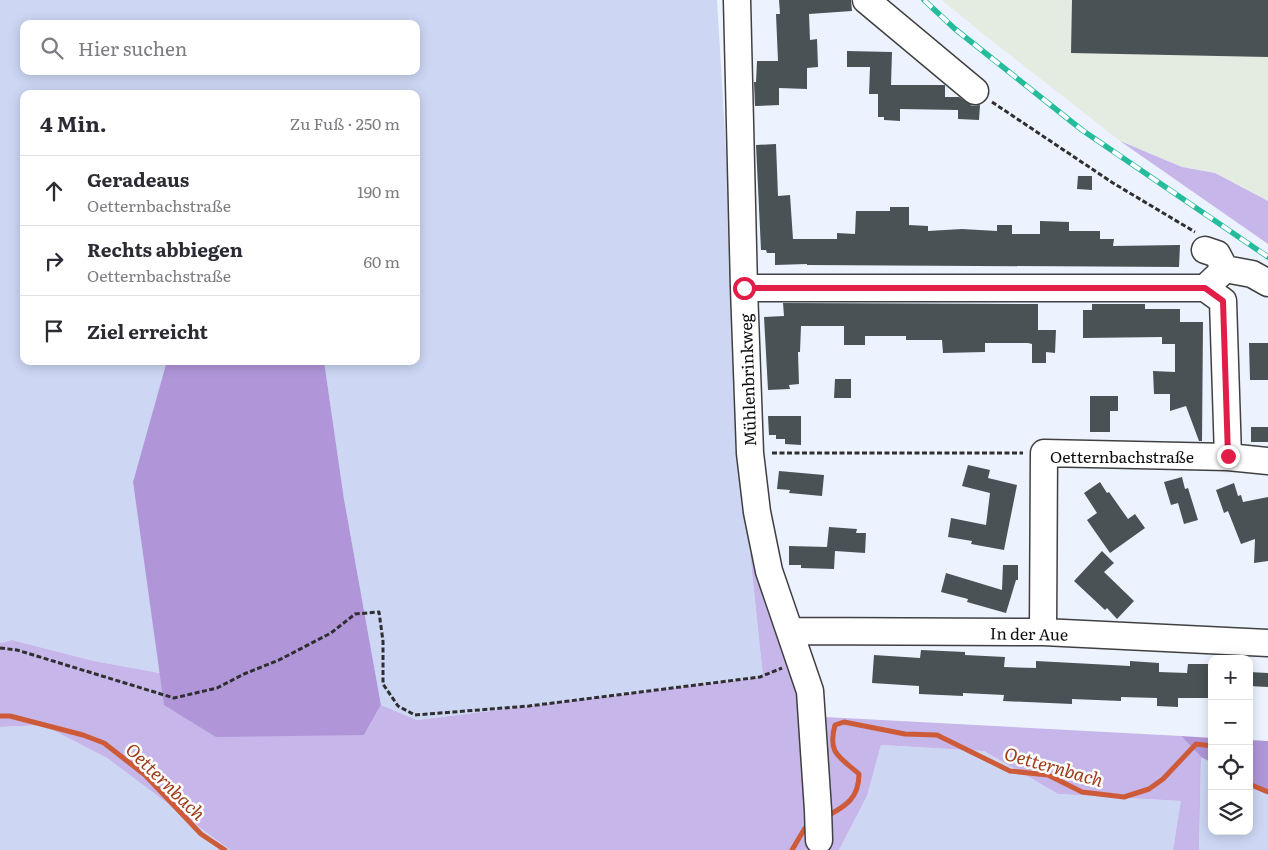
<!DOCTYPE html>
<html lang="de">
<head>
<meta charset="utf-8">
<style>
	body { margin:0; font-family:Literata,serif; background:#f2f2f3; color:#2b2b33 }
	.controls { position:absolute; right:15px; bottom:15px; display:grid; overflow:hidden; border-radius:10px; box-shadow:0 2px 12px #0003 }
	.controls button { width:45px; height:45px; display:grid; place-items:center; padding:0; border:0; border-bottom:1px solid #e1e1e2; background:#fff; color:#2b2b33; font:25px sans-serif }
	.stop { position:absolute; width:15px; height:15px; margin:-11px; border:4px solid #e11d48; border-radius:50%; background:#fff }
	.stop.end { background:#e11d48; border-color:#fff; box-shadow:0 1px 5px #0008 }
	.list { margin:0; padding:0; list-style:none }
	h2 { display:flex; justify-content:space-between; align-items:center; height:65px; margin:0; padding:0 20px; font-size:21px }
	h2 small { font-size:16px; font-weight:400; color:#7c7c81 }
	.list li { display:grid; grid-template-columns:32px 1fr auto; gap:15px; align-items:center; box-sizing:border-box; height:70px; padding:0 20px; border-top:1px solid #e1e1e2 }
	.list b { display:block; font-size:19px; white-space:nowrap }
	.list p { margin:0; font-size:16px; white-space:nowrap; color:#7c7c81 }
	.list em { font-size:16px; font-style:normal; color:#7c7c81 }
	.icon { flex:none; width:28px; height:28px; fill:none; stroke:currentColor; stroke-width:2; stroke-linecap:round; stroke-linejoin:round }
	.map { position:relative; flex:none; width:1268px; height:850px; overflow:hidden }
	.search { position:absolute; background:#fff; box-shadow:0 2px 12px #0003; left:20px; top:20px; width:400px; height:55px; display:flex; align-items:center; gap:12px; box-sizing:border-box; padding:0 18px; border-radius:10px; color:#7c7c81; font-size:19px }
	.panel { position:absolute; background:#fff; box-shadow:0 2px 12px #0003; left:20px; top:90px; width:400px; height:275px; border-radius:10px }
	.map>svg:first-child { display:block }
</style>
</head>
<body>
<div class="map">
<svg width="1268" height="850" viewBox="0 0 1268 850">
	<rect width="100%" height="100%" fill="#ecf3ff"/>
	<path fill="#e4ebe1" d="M 942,0 L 1268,0 L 1268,201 L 1215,173 L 1182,167 L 1120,141 L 982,33 Z"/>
	<path fill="#cdd7f4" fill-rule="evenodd" d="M 0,0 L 717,0 L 750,553 L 763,677 L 417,720 L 381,705 L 344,499 L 324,361 L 416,361 L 416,94 L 24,94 L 24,361 L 167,361 L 168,363 L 133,482 L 160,673 L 94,661 L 12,640 L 0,643 ZM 24,24 L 416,24 L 416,71 L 24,71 Z
		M 43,725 L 107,758 L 230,850 L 0,850 L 0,727 Z
		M 881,745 L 984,751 L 1058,794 L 1182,801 L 1173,850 L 839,850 L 867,796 Z
		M 1201,757 L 1212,763 L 1212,831 L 1249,831 L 1249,785 L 1268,793 L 1268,850 L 1199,850 Z"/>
	<path fill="#c6b6e9" d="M 1120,141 L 1182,167 L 1215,173 L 1268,201 L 1268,244 Z
		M 750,553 L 764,564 L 792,665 L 825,717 L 1181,736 L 1201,757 L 1199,850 L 1173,850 L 1181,801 L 1058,794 L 984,751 L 881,745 L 867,796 L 839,850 L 230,850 L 107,758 L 43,725 L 0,727 L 0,643 L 12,640 L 94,661 L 160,673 L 165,705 L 364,735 L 381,705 L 417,720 L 763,677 Z"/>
	<path fill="#b096d9" d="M 167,361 L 324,361 L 344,499 L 381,705 L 364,735 L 216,737 L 164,705 L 133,482 Z
		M 1181,736 L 1212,738 L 1212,763 L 1201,757 Z
		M 1249,740 L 1268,741 L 1268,793 L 1249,785 Z"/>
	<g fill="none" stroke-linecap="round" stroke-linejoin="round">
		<path stroke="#cd5b39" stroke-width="5" d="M 0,716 L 10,716 L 83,735 L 104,743 L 145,775 L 201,834 L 225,850
			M 1249,784 L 1268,792
			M 827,816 C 846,806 859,798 859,774 C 840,757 827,754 835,725 L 844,722 L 905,734 L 937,735 L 1010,771 L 1048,775 L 1082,792 L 1124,797 L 1149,789 L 1163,779 L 1196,744 L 1212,746
			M 792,850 L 805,828 L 811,825"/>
	</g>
	<path fill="#495255" d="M 779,0 L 851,0 L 852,11 L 809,14 L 810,40 L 817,39 L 818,67 L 807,68 L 807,89 L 779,88 L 779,105 L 755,106 L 754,82 L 756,82 L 757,61 L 778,61 L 776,14 L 780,14 Z
		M 1072,0 L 1268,0 L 1268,57 L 1071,53 Z
		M 847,51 L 892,52 L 891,85 L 945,85 L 945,97 L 959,97 L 972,106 L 980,105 L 979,120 L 958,119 L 958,110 L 900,109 L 900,121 L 884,120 L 884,117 L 878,117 L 878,94 L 869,94 L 870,67 L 847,67 Z
		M 776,144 L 778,196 L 790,195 L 793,239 L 837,239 L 837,233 L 855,234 L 856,211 L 890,211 L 890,207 L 909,207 L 909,225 L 928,226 L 928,231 L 962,229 L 997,231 L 997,225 L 1012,225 L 1012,234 L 1040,234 L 1040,221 L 1069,222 L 1069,231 L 1100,231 L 1100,239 L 1114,239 L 1113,246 L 1180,245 L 1179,267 L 807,265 L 807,264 L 775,265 L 775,253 L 767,253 L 766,250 L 761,250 L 756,145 Z
		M 1078,176 L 1092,176 L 1092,190 L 1077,189 Z
		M 783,303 L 1038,304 L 1038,330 L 1056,330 L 1055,353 L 1046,352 L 1046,363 L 1032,363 L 1032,344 L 1028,343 L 985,343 L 985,352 L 943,353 L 942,340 L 906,340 L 906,336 L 865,336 L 865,345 L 844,345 L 844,326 L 801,326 L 800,352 L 798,352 L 799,384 L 789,385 L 790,389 L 768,390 L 764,317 L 784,316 Z
		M 1092,304 L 1145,304 L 1145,309 L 1180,309 L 1180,322 L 1203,322 L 1202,441 L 1199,441 L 1186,406 L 1170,411 L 1170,394 L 1154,394 L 1153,371 L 1175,372 L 1175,344 L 1162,344 L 1162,337 L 1083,338 L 1083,310 L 1092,310 Z
		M 1249,343 L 1268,343 L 1268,380 L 1250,380 Z
		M 835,379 L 851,379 L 851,398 L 834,398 Z
		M 1090,396 L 1118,396 L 1118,411 L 1110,411 L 1110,432 L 1090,432 Z
		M 768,416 L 801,416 L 801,445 L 785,444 L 785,439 L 776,439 L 776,435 L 769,435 Z
		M 1251,427 L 1268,427 L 1268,442 L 1251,442 Z
		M 968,465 L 990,470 L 988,478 L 1017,485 L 1004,550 L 971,544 L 972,541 L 948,537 L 951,518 L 986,525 L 990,493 L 962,486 Z
		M 779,471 L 824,475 L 822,496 L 789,493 L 790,490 L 777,489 Z
		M 1182,477 L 1185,489 L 1188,488 L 1198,520 L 1184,524 L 1178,503 L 1171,505 L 1164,482 Z
		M 1100,482 L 1107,493 L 1109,492 L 1128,519 L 1135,514 L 1145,528 L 1110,553 L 1087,520 L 1097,513 L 1084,493 Z
		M 1234,483 L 1238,496 L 1241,495 L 1243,502 L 1268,497 L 1268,561 L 1254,563 L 1255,539 L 1241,544 L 1228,511 L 1224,513 L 1216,490 Z
		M 829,527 L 857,529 L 856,533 L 866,533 L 865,553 L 835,551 L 834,569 L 801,568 L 801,565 L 789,565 L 789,546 L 827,547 Z
		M 1102,551 L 1114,563 L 1104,572 L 1134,601 L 1117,619 L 1107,608 L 1105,610 L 1074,581 Z
		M 1003,565 L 1018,565 L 1018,580 L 1016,580 L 1006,613 L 967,602 L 968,599 L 941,592 L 946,573 L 1002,590 Z
		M 921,650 L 965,652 L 965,655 L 1005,657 L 1004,667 L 1036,668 L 1036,661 L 1130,666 L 1130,661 L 1159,663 L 1159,672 L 1187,673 L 1188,664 L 1212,664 L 1212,698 L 1178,698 L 1178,707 L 1157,706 L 1157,698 L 1121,697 L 1121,701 L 1072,699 L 1072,704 L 1003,701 L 1004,695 L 963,693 L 963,696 L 919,694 L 919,686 L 872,683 L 874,655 L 920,658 Z
		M 1249,672 L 1268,673 L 1268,687 L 1249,686 Z"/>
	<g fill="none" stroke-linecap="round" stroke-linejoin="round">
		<g stroke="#404040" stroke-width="29">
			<path id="minor" d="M 737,0 L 744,288 L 750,453 L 757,512 L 769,571 L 810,691 L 818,810 L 819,840
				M 866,0 L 975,91
				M 1205,250 L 1217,254 L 1225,269
				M 744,288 L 1205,288 L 1223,301 L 1228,457
				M 1205,288 L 1225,269 L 1252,274 L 1268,283
				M 790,631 L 1043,632 L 1268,643
				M 1043,632 L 1044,453 L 1228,457 L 1268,461"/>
		</g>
		<path stroke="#2f2f2f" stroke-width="3" stroke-dasharray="5 2.5" stroke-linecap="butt" d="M 992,102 L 1113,183 L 1195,232
			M 772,453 L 1023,453
			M 0,648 L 17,650 L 174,698 L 217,688 L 244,674 L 279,660 L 331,633 L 355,614 L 379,612 L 383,641 L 383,684 L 398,706 L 415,715 L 529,706 L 760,677 L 782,668"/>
		<use href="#minor" stroke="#fff" stroke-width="26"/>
		<g stroke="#25bc9c" stroke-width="5.5">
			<path id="rail" d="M 924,0 L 955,29 L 1082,130 L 1268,257"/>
		</g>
		<use href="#rail" stroke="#fff" stroke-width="4" stroke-dasharray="11" stroke-linecap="butt"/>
	</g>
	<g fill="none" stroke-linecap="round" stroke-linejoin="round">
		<path stroke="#e11d48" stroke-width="6" d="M 744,288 L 1205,288 L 1223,301 L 1228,456"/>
	</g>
	<g text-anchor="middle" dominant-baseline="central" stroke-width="5" stroke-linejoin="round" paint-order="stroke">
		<g font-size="16" fill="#0d0d0d" stroke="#fff">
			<text transform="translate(747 380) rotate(-92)">Mühlenbrinkweg</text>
			<text x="1122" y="456">Oetternbachstraße</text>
			<text transform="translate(1029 633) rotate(1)">In der Aue</text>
		</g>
		<g font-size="18" font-style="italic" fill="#9e3b17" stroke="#fff">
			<text transform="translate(1054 766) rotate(16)">Oetternbach</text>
			<text transform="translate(166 781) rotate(44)">Oetternbach</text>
		</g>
	</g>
</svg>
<div class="controls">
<button>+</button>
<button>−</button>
<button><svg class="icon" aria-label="locate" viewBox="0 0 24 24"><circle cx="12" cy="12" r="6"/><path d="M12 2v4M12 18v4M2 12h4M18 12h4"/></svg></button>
<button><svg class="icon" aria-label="layers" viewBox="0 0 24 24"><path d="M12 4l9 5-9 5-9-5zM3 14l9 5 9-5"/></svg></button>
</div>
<div class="stop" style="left:744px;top:288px"></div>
<div class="stop end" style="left:1228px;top:456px"></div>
<div class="search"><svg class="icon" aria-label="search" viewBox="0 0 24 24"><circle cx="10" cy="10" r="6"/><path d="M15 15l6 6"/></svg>Hier suchen</div>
<section class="panel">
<h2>4 Min.<small>Zu Fuß · 250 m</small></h2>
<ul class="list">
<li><svg class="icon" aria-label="ahead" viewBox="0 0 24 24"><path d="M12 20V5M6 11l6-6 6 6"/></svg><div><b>Geradeaus</b><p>Oetternbachstraße</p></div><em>190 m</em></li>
<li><svg class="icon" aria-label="right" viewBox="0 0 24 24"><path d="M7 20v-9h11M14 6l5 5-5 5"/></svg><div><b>Rechts abbiegen</b><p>Oetternbachstraße</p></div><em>60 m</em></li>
<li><svg class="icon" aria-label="arrive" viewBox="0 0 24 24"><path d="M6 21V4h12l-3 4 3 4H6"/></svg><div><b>Ziel erreicht</b></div></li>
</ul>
</section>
</div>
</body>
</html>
